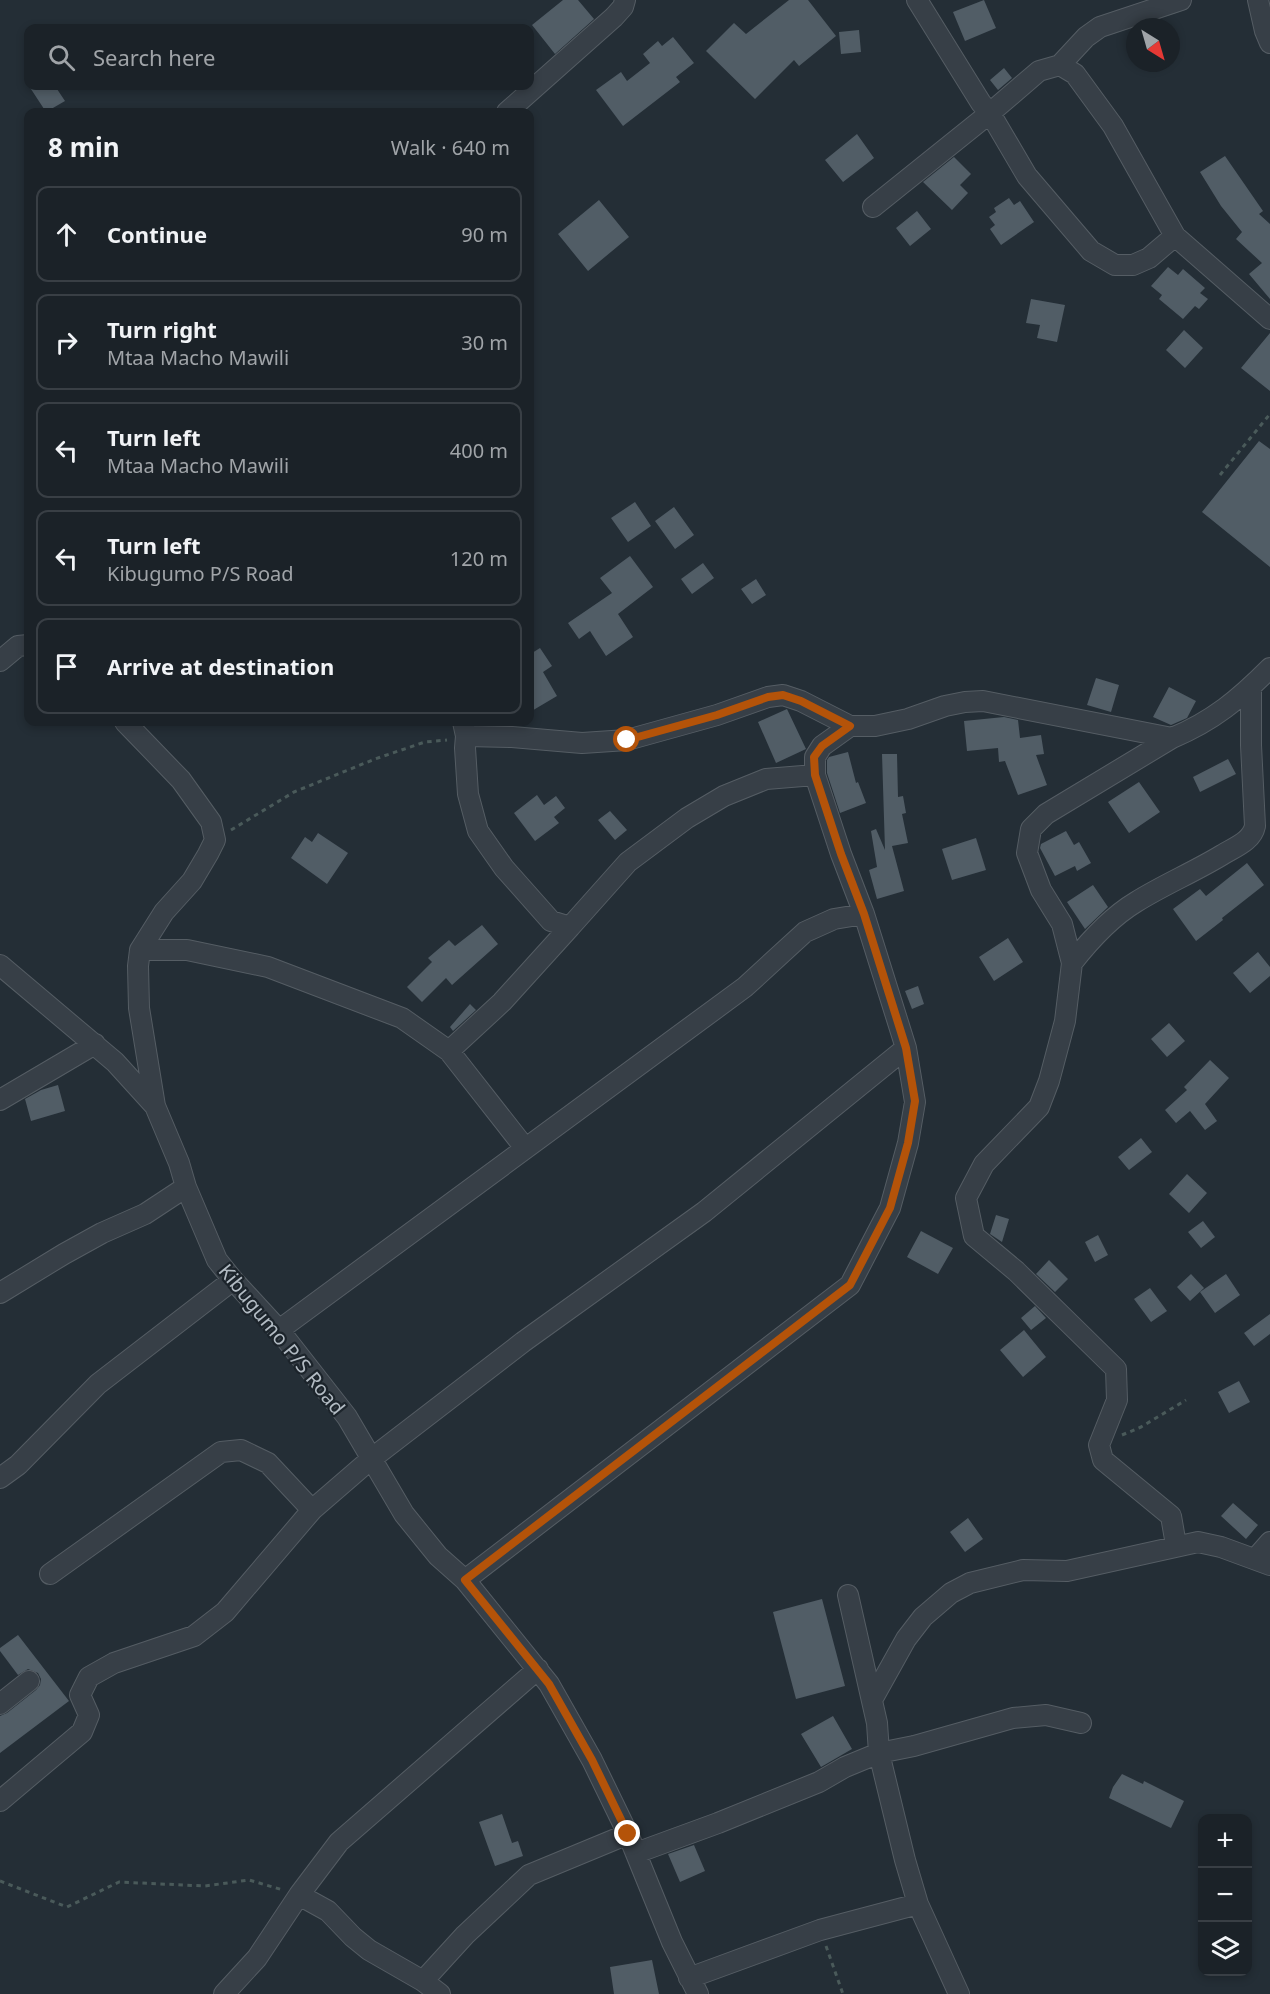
<!DOCTYPE html>
<html lang="en">
<head>
<meta charset="utf-8">
<style>
	body { margin:0; font-family:"Noto Sans",sans-serif; background:#242a30; color:#f1f3f6 }
	.controls { position:absolute; right:18px; bottom:18px; display:grid; overflow:hidden; border-radius:12px; box-shadow:0 3px 9px #0003 }
	.controls button { width:54px; height:54px; display:grid; place-items:center; padding:0; border:0; border-bottom:2px solid #393f45; background:#1b2228; color:#f1f3f6; font:30px sans-serif }
	.compass { position:absolute; left:1126px; top:18px; width:54px; height:54px; border-radius:50%; background:#1b2228; box-shadow:0 3px 9px #0003; rotate:143deg }
	.stop { position:absolute; width:18px; height:18px; margin:-14px; border:4px solid #b45309; border-radius:50%; background:#fff }
	.stop.end { background:#b45309; border-color:#fff; box-shadow:0 2px 6px #0008 }
	.list { margin:0; padding:0; list-style:none }
	h2 { display:flex; justify-content:space-between; align-items:center; height:78px; margin:0; padding:0 24px; font-size:26px }
	h2 small { font-size:20px; font-weight:400; color:#a0a4a8 }
	.list li { display:grid; grid-template-columns:39px 1fr auto; gap:18px; align-items:center; box-sizing:border-box; height:96px; margin:0 12px 12px; padding:0 12px; border:2px solid #393f45; border-radius:12px }
	.list b { display:block; font-size:22px; white-space:nowrap }
	.list p { margin:0; font-size:20px; white-space:nowrap; color:#a0a4a8 }
	.list em { font-size:20px; font-style:normal; color:#a0a4a8 }
	.icon { flex:none; width:33px; height:33px; fill:none; stroke:currentColor; stroke-width:2; stroke-linecap:round; stroke-linejoin:round }
	.map { position:relative; flex:none; width:1270px; height:1994px; overflow:hidden }
	.search { position:absolute; background:#1b2228; box-shadow:0 3px 9px #0003; left:24px; top:24px; width:510px; height:66px; display:flex; align-items:center; gap:15px; box-sizing:border-box; padding:0 21px; border-radius:12px; color:#a0a4a8; font-size:22px }
	.panel { position:absolute; background:#1b2228; box-shadow:0 3px 9px #0003; left:24px; top:108px; width:510px; height:618px; border-radius:12px }
	.map>svg:first-child { display:block }
</style>
</head>
<body>
<div class="map">
<svg width="1270" height="1994" viewBox="0 0 1270 1994">
	<rect width="100%" height="100%" fill="#242e36"/>
	<path fill="#515d66" d="M 563,0 L 578,0 L 594,19 L 555,54 L 532,25 Z
		M 789,0 L 808,0 L 836,36 L 799,66 L 794,60 L 755,99 L 706,51 L 734,23 L 746,34 Z
		M 984,0 L 996,28 L 965,41 L 953,12 Z
		M 859,30 L 861,52 L 841,54 L 839,32 Z
		M 673,37 L 694,63 L 676,77 L 680,82 L 623,126 L 596,90 L 621,72 L 627,81 L 650,63 L 643,54 L 658,41 L 662,46 Z
		M 1004,68 L 1012,78 L 998,90 L 990,80 Z
		M 29,86 L 55,86 L 65,101 L 46,112 Z
		M 857,134 L 874,158 L 843,182 L 825,160 Z
		M 1225,156 L 1263,211 L 1259,214 L 1270,224 L 1270,299 L 1249,274 L 1262,263 L 1236,239 L 1242,232 L 1221,206 L 1200,172 Z
		M 954,157 L 971,174 L 960,185 L 968,193 L 952,210 L 923,182 Z
		M 1009,198 L 1014,205 L 1020,201 L 1034,222 L 1001,245 L 990,229 L 995,225 L 989,217 L 996,212 L 994,208 Z
		M 599,200 L 629,237 L 588,271 L 558,234 Z
		M 917,211 L 931,229 L 910,246 L 896,228 Z
		M 1168,267 L 1178,275 L 1183,269 L 1205,288 L 1200,293 L 1208,299 L 1199,309 L 1195,306 L 1183,319 L 1159,299 L 1162,295 L 1151,286 Z
		M 1031,299 L 1065,305 L 1057,342 L 1037,338 L 1040,325 L 1026,323 Z
		M 1184,330 L 1203,348 L 1185,368 L 1166,350 Z
		M 1270,333 L 1270,391 L 1241,368 Z
		M 1259,441 L 1270,449 L 1270,567 L 1202,512 Z
		M 635,502 L 651,526 L 628,542 L 611,518 Z
		M 674,507 L 694,535 L 675,549 L 655,521 Z
		M 630,556 L 653,587 L 618,614 L 633,637 L 606,656 L 590,631 L 579,639 L 568,623 L 612,593 L 600,578 Z
		M 703,563 L 714,578 L 692,594 L 681,579 Z
		M 756,579 L 766,595 L 752,604 L 741,589 Z
		M 530,648 L 532,653 L 540,648 L 552,666 L 543,672 L 557,696 L 530,712 Z
		M 1096,678 L 1119,685 L 1111,712 L 1087,705 Z
		M 1169,687 L 1196,701 L 1187,718 L 1171,725 L 1153,717 Z
		M 787,709 L 806,749 L 776,763 L 758,722 Z
		M 1004,717 L 1018,720 L 1020,738 L 1041,735 L 1044,754 L 1036,755 L 1047,785 L 1018,795 L 1005,761 L 999,762 L 998,748 L 967,751 L 964,721 Z
		M 848,752 L 856,783 L 858,782 L 866,803 L 840,813 L 827,773 L 827,760 L 829,757 Z
		M 882,754 L 897,754 L 898,797 L 903,796 L 906,813 L 902,814 L 908,843 L 892,846 L 904,891 L 877,899 L 869,870 L 877,867 L 871,831 L 876,829 L 885,850 Z
		M 1228,759 L 1236,774 L 1200,792 L 1193,777 Z
		M 1139,782 L 1160,812 L 1129,833 L 1108,802 Z
		M 537,795 L 544,805 L 556,796 L 565,808 L 554,817 L 559,823 L 535,841 L 514,813 Z
		M 610,811 L 627,830 L 615,840 L 598,820 Z
		M 1066,831 L 1074,845 L 1079,842 L 1091,863 L 1077,871 L 1075,866 L 1055,876 L 1040,848 L 1041,844 Z
		M 318,833 L 348,853 L 327,884 L 291,858 L 305,837 L 312,842 Z
		M 976,838 L 986,870 L 952,880 L 942,849 Z
		M 1247,863 L 1264,885 L 1222,918 L 1223,920 L 1196,941 L 1173,909 L 1200,889 L 1206,896 Z
		M 1093,885 L 1108,907 L 1085,929 L 1067,902 Z
		M 482,925 L 498,944 L 452,985 L 446,978 L 422,1002 L 407,987 L 432,962 L 428,958 L 449,940 L 455,946 Z
		M 1008,938 L 1023,962 L 994,981 L 979,957 Z
		M 1258,952 L 1270,967 L 1270,976 L 1250,993 L 1233,973 Z
		M 918,986 L 924,1004 L 912,1009 L 905,991 Z
		M 470,1004 L 476,1010 L 453,1031 L 450,1027 Z
		M 1169,1023 L 1185,1041 L 1167,1057 L 1151,1039 Z
		M 1210,1060 L 1229,1078 L 1205,1104 L 1217,1121 L 1205,1130 L 1190,1111 L 1176,1123 L 1165,1110 L 1187,1090 L 1184,1087 Z
		M 58,1085 L 65,1111 L 31,1121 L 25,1099 L 41,1090 Z
		M 1141,1138 L 1152,1152 L 1129,1170 L 1118,1157 Z
		M 1187,1174 L 1207,1193 L 1189,1213 L 1169,1194 Z
		M 996,1215 L 1009,1219 L 1002,1242 L 990,1234 Z
		M 1203,1221 L 1215,1237 L 1201,1248 L 1188,1232 Z
		M 921,1231 L 953,1248 L 938,1274 L 907,1257 Z
		M 1098,1235 L 1108,1255 L 1095,1262 L 1085,1242 Z
		M 1049,1260 L 1068,1279 L 1055,1292 L 1036,1274 Z
		M 1191,1274 L 1204,1288 L 1190,1301 L 1177,1287 Z
		M 1226,1274 L 1240,1295 L 1215,1313 L 1200,1292 Z
		M 1150,1288 L 1167,1311 L 1151,1322 L 1134,1299 Z
		M 1035,1306 L 1046,1318 L 1031,1330 L 1021,1318 Z
		M 1270,1314 L 1270,1334 L 1254,1346 L 1244,1333 Z
		M 1024,1330 L 1046,1357 L 1023,1377 L 1000,1350 Z
		M 1239,1381 L 1250,1402 L 1229,1413 L 1218,1392 Z
		M 1233,1503 L 1258,1525 L 1246,1539 L 1221,1516 Z
		M 968,1518 L 983,1539 L 965,1552 L 950,1532 Z
		M 822,1599 L 845,1686 L 796,1699 L 773,1612 Z
		M 18,1635 L 69,1701 L 0,1753 L 0,1716 L 7,1713 L 36,1690 L 40,1685 L 41,1679 L 38,1673 L 28,1669 L 18,1675 L 0,1651 L 0,1648 Z
		M 833,1716 L 852,1749 L 821,1767 L 801,1734 Z
		M 1122,1774 L 1143,1784 L 1144,1781 L 1184,1801 L 1171,1828 L 1109,1798 L 1113,1787 Z
		M 502,1814 L 512,1843 L 518,1841 L 523,1856 L 495,1866 L 479,1822 Z
		M 694,1845 L 705,1871 L 680,1882 L 668,1854 Z
		M 652,1960 L 659,1994 L 614,1994 L 610,1967 Z"/>
	<g fill="none" stroke-linecap="round" stroke-linejoin="round">
		<g stroke="#555d64" stroke-width="22">
			<path id="minor" d="M 917,0 L 981,103 L 990,113 L 1039,71 L 1060,65 L 1075,74 L 1113,126 L 1175,236 L 1270,319
				M 1258,0 L 1265,31 L 1270,43
				M 1060,65 L 1086,37 L 1100,27 L 1181,0
				M 507,112 L 614,17 L 623,7 L 625,0
				M 873,207 L 990,113 L 1027,176 L 1091,251 L 1115,265 L 1133,265 L 1149,258 L 1175,236
				M 0,661 L 18,646 L 28,645
				M 125,722 L 181,780 L 211,822 L 215,840 L 208,854 L 192,881 L 164,912 L 140,950 L 138,966 L 139,1008 L 155,1106 L 179,1163 L 186,1187 L 217,1260 L 233,1280 L 279,1330 L 347,1417 L 404,1514 L 438,1556 L 465,1580 L 549,1684 L 592,1760 L 628,1834 L 672,1942 L 698,1994
				M 463,722 L 466,736 L 465,748 L 468,794 L 478,831 L 504,868 L 551,921 L 570,927 L 628,862 L 687,818 L 724,796 L 766,779 L 815,775
				M 466,736 L 512,737 L 582,743 L 627,740 L 717,715 L 768,697 L 783,695 L 801,701 L 850,726 L 875,726 L 908,719 L 945,706 L 965,702 L 983,701 L 1172,738 C 1213,721 1239,699 1270,668
				M 1172,738 L 1046,814 L 1031,829 L 1027,853 L 1041,890 L 1062,924 L 1072,963 L 1065,1021 L 1049,1081 L 1039,1107 L 984,1164 L 966,1198 L 974,1236 L 1016,1271 L 1116,1369 L 1117,1400 L 1099,1445 L 1103,1460 L 1171,1516 L 1176,1545
				M 140,950 L 187,950 L 268,967 L 402,1018 L 449,1051 L 525,1148
				M 1072,963 C 1090,940 1111,917 1136,902 C 1163,885 1194,872 1222,855 C 1235,847 1252,841 1255,826 L 1251,745 L 1251,687
				M 0,965 L 115,1062 L 155,1106
				M 449,1051 L 502,1002 L 570,927
				M 0,1100 L 95,1044
				M 0,1293 L 64,1254 L 102,1233 L 145,1214 L 186,1187
				M 279,1330 L 745,987 L 805,932 L 834,919 L 864,914
				M 0,1478 L 18,1465 L 98,1384 L 233,1280
				M 1256,1558 L 1270,1542
				M 50,1574 L 221,1452 L 241,1450 L 268,1463 L 312,1510
				M 465,1580 L 850,1285 L 890,1208 L 908,1143 L 915,1102 L 906,1048 L 864,914 L 841,854 L 815,775 L 815,757 L 822,746 L 850,726
				M 848,1595 L 877,1723 L 879,1753 L 905,1860 L 918,1904 L 959,1994
				M 872,1700 L 906,1639 L 923,1617 L 951,1593 L 970,1583 L 1023,1570 L 1067,1571 L 1198,1542 L 1221,1547 L 1270,1565
				M 0,1704 L 29,1681
				M 0,1801 L 82,1732 L 89,1715 L 80,1695 L 89,1677 L 114,1663 L 194,1636 L 225,1612 L 312,1510 L 371,1459 L 523,1342 L 704,1212 L 906,1048
				M 636,1853 L 718,1823 L 819,1782 L 845,1767 L 879,1753 L 914,1746 L 1013,1718 L 1046,1715 L 1081,1723
				M 299,1895 L 328,1911 L 353,1937 L 369,1950 L 423,1981 L 440,1994
				M 689,1978 L 820,1930 L 918,1904
				M 423,1981 L 465,1935 L 529,1875 L 628,1834
				M 224,1994 L 257,1958 L 299,1895 L 339,1842 L 538,1669"/>
		</g>
		<path stroke="#4a5a5a" stroke-width="3" stroke-dasharray="4.5 4.5" stroke-linecap="butt" d="M 1220,475 L 1270,414
			M 231,830 L 294,792 L 375,759 L 425,742 L 447,740
			M 1122,1435 L 1141,1427 L 1186,1400
			M 0,1881 L 67,1907 L 119,1882 L 205,1886 L 249,1880 L 283,1890
			M 826,1946 L 843,1994"/>
		<use href="#minor" stroke="#373f47" stroke-width="20"/>
	</g>
	<g fill="none" stroke-linecap="round" stroke-linejoin="round">
		<path stroke="#b45309" stroke-width="8" d="M 627,740 L 717,715 L 768,697 L 783,695 L 801,701 L 850,726 L 822,746 L 814,757 L 815,775 L 841,854 L 864,914 L 906,1048 L 915,1101 L 908,1143 L 890,1208 L 850,1285 L 465,1580 L 549,1684 L 592,1760 L 628,1834"/>
	</g>
	<g text-anchor="middle" dominant-baseline="central" stroke-width="4.5" stroke-linejoin="round" paint-order="stroke">
		<g font-size="20" fill="#b2bbc3" stroke="#1c242b">
			<text transform="translate(282 1339) rotate(51)">Kibugumo P/S Road</text>
		</g>
	</g>
</svg>
<div class="controls">
<button>+</button>
<button>−</button>
<button><svg class="icon" aria-label="layers" viewBox="0 0 24 24"><path d="M12 4l9 5-9 5-9-5zM3 14l9 5 9-5"/></svg></button>
</div>
<svg class="compass" viewBox="-18 -18 36 36"><path d="M0-13l5 13h-10z" fill="#e53935"/><path d="M0 13l5-13h-10z" fill="#a0a4a8"/></svg>
<div class="stop" style="left:627px;top:740px"></div>
<div class="stop end" style="left:628px;top:1834px"></div>
<div class="search"><svg class="icon" aria-label="search" viewBox="0 0 24 24"><circle cx="10" cy="10" r="6"/><path d="M15 15l6 6"/></svg>Search here</div>
<section class="panel">
<h2>8 min<small>Walk · 640 m</small></h2>
<ul class="list">
<li><svg class="icon" aria-label="ahead" viewBox="0 0 24 24"><path d="M12 20V5M6 11l6-6 6 6"/></svg><div><b>Continue</b></div><em>90 m</em></li>
<li><svg class="icon" aria-label="right" viewBox="0 0 24 24"><path d="M7 20v-9h11M14 6l5 5-5 5"/></svg><div><b>Turn right</b><p>Mtaa Macho Mawili</p></div><em>30 m</em></li>
<li><svg class="icon" aria-label="left" viewBox="0 0 24 24"><path d="M17 20v-9H6M10 6l-5 5 5 5"/></svg><div><b>Turn left</b><p>Mtaa Macho Mawili</p></div><em>400 m</em></li>
<li><svg class="icon" aria-label="left" viewBox="0 0 24 24"><path d="M17 20v-9H6M10 6l-5 5 5 5"/></svg><div><b>Turn left</b><p>Kibugumo P/S Road</p></div><em>120 m</em></li>
<li><svg class="icon" aria-label="arrive" viewBox="0 0 24 24"><path d="M6 21V4h12l-3 4 3 4H6"/></svg><div><b>Arrive at destination</b></div></li>
</ul>
</section>
</div>
</body>
</html>
